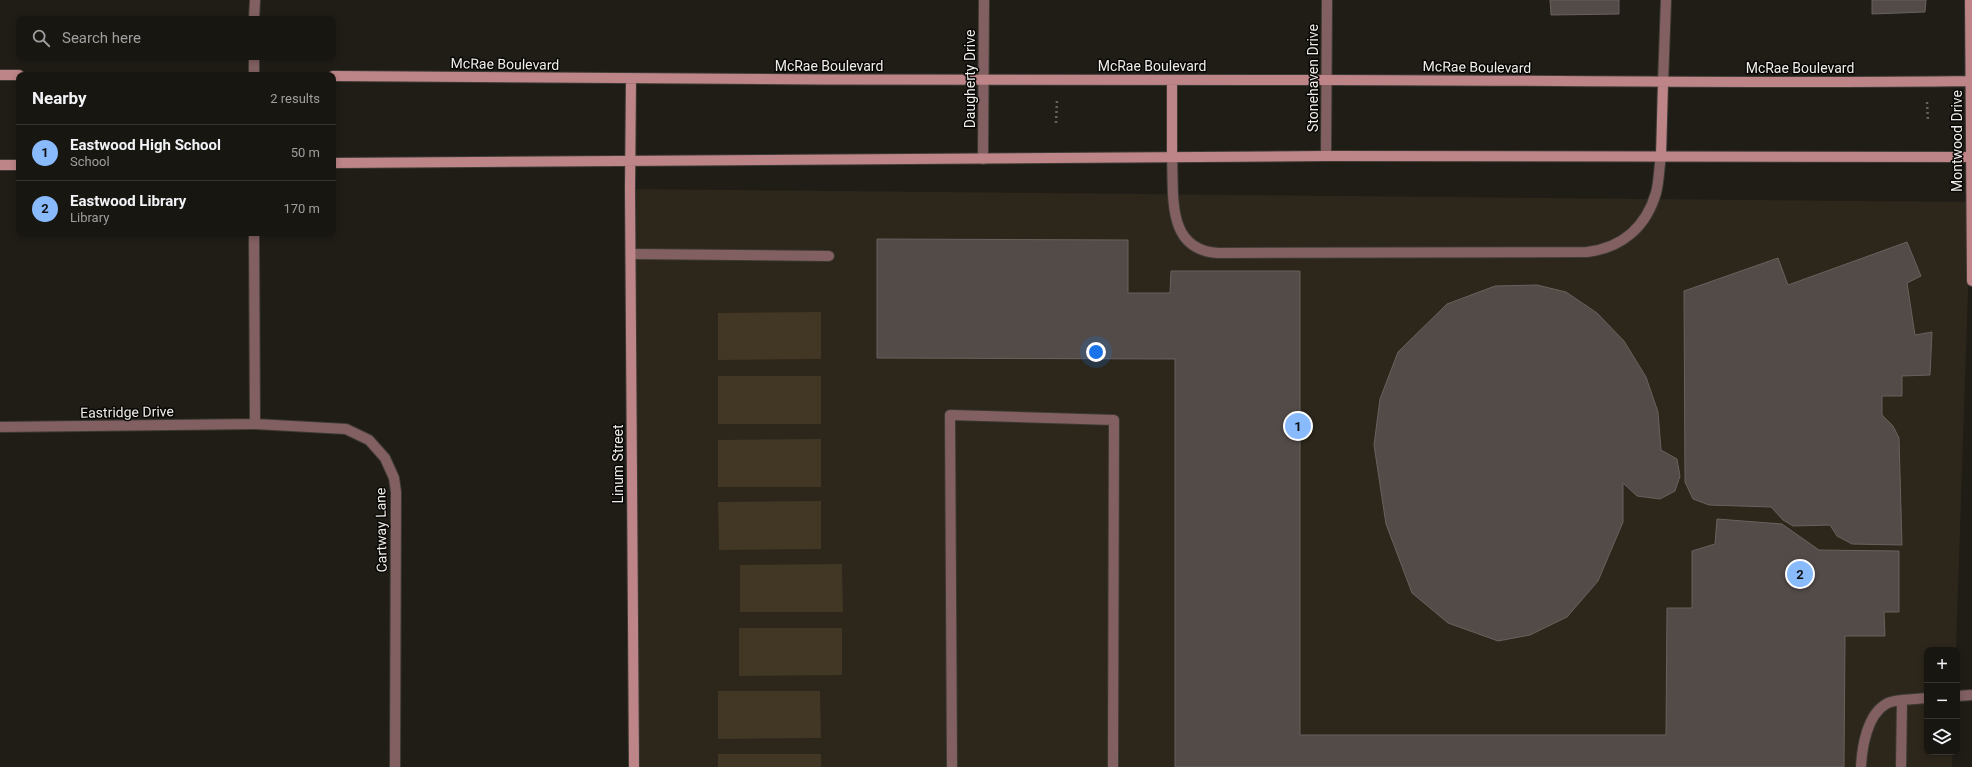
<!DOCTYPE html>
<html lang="en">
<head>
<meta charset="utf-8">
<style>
	body { margin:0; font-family:Roboto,sans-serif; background:#25231f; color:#f1f3f6 }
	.controls { position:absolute; right:12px; bottom:12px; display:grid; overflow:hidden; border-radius:8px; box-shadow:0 2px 6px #0003 }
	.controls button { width:36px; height:36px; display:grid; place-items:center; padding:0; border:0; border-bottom:1px solid #363531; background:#181611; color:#f1f3f6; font:20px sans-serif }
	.you { position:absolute; left:1096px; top:352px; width:14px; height:14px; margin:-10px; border:3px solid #fff; border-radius:50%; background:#1a73e8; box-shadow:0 0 0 6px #1a73e833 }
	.badge { display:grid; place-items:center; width:26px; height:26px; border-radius:50%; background:#89bafc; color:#111; font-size:13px; font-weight:700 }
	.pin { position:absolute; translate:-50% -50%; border:2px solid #fff; box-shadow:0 1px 4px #0006 }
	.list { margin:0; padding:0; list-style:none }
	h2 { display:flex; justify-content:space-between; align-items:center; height:52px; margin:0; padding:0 16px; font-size:17px }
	h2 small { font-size:13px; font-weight:400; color:#9f9f9f }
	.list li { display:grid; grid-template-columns:26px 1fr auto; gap:12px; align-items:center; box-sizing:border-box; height:56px; padding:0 16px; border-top:1px solid #363531 }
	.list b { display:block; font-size:15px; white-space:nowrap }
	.list p { margin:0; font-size:13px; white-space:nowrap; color:#9f9f9f }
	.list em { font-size:13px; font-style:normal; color:#9f9f9f }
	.icon { flex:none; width:22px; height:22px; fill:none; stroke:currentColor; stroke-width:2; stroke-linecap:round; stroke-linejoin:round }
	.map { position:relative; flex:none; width:1972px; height:767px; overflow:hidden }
	.search { position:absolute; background:#181611; box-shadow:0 2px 6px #0003; left:16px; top:16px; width:320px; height:44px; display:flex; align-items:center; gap:10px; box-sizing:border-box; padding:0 14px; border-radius:8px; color:#9f9f9f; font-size:15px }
	.panel { position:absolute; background:#181611; box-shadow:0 2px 6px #0003; left:16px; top:72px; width:320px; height:164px; border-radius:8px }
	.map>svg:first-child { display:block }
</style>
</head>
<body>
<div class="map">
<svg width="1972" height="767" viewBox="0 0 1972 767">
	<rect width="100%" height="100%" fill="#201d17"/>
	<path fill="#2c261b" d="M 630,189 L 1971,202 L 1956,650 L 1927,650 L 1927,752 L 1953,752 L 1952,767 L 635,767 Z"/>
	<path fill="#423725" d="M 821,312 L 821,359 L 718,360 L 718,313 Z
		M 718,376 L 821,376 L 821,424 L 718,424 Z
		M 821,439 L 821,487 L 718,487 L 718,440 Z
		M 821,501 L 821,549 L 719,550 L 718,502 Z
		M 842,564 L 843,612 L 740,612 L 740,565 Z
		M 739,628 L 842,628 L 842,675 L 739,676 Z
		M 718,691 L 820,691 L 821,738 L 718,739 Z
		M 718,754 L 821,754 L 821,767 L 718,767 Z"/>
	<path fill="#534b48" stroke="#69615e" d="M 1550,0 L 1619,0 L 1619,14 L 1551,15 Z
		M 1872,0 L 1926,0 L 1925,12 L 1872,14 Z
		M 877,239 L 1128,240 L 1128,293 L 1170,293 L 1171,271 L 1300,271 L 1300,735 L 1666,735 L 1667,608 L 1692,608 L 1692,551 L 1715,544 L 1717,519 L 1782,524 L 1819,550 L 1899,551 L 1899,612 L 1884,612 L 1885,636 L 1845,636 L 1844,767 L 1175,767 L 1175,359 L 877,358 Z
		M 1907,242 L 1921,276 L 1907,283 L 1915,335 L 1932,332 L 1930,375 L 1902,376 L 1902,396 L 1882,396 L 1882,415 L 1893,426 L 1899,438 L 1902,545 L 1852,544 L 1837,536 L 1830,525 L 1793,526 L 1783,520 L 1771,507 L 1709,505 L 1693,499 L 1685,482 L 1684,291 L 1778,258 L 1788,285 Z
		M 1537,285 L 1566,292 L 1597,313 L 1624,341 L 1646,377 L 1658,412 L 1661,450 L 1677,459 L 1680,476 L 1675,491 L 1660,499 L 1637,496 L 1623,483 L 1623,522 L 1598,581 L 1567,617 L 1530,635 L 1498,641 L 1448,623 L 1412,593 L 1386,524 L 1374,445 L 1380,399 L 1398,352 L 1447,304 L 1495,286 Z"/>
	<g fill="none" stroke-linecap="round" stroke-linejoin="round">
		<g stroke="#3d3a34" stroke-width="12">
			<path id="lane" d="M 1663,83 L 1666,0
				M 1172,157 C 1174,196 1166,250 1218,253 L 1587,252 C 1622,248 1646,227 1656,193 C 1659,182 1659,168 1661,156
				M 631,254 L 829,256
				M 1957,696 L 1972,695
				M 952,767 L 950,415 L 1114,420 L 1113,767
				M 1861,767 C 1862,747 1867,715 1886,704 C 1891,701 1896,701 1902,700
				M 1901,767 L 1902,700 L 1927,698"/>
		</g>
		<g stroke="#3d3a34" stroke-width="12">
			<path id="street" d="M 254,19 L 255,0
				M 254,75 L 254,57
				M 1326,156 L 1327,0
				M 983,159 L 984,0
				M 254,233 L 255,424
				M 0,427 L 255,424 L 346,429 L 369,440 L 385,458 L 394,478 L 396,492 L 395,767"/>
		</g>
		<g stroke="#3d3a34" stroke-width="12">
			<path id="secondary" d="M 1970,0 L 1972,281
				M 0,75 L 19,75
				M 333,76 C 662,80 992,80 1321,80 C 1538,80 1755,84 1972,81
				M 631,79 L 630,189 L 634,767
				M 1172,80 L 1172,157
				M 1661,156 L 1663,83
				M 333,163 L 1326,156 L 1972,157
				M 0,165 L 19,165"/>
		</g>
		<path stroke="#66635e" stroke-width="2.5" stroke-dasharray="2 3" stroke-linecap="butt" d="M 1927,102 L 1928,121
			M 1056,123 L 1057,100"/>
		<use href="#lane" stroke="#826062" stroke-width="10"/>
		<use href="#street" stroke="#826062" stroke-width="10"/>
		<use href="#secondary" stroke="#bd8588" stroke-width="10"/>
	</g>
	<g text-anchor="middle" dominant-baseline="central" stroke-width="3" stroke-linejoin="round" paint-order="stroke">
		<g font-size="14" fill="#efede9" stroke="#090806">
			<text transform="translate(505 64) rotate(1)">McRae Boulevard</text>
			<text x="829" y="66">McRae Boulevard</text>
			<text x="1152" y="66">McRae Boulevard</text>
			<text transform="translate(1477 67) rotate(1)">McRae Boulevard</text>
			<text x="1800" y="68">McRae Boulevard</text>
			<text transform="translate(1313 78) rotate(-90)">Stonehaven Drive</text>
			<text transform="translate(970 79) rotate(-90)">Daugherty Drive</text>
			<text transform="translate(1957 141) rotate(-90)">Montwood Drive</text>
			<text transform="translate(127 412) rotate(-1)">Eastridge Drive</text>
			<text transform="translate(618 464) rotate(-90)">Linum Street</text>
			<text transform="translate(381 530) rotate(-91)">Cartway Lane</text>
		</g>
	</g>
</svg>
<div class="controls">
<button>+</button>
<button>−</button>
<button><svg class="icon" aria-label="layers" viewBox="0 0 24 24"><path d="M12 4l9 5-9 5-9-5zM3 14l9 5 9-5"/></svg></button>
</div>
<div class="you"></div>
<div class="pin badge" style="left:1298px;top:426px">1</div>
<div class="pin badge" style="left:1800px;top:574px">2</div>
<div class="search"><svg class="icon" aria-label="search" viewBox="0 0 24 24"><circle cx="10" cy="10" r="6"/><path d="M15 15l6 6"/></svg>Search here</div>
<section class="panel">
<h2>Nearby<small>2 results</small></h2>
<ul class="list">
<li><span class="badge">1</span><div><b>Eastwood High School</b><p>School</p></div><em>50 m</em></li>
<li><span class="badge">2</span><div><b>Eastwood Library</b><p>Library</p></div><em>170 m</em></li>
</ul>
</section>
</div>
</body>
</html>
